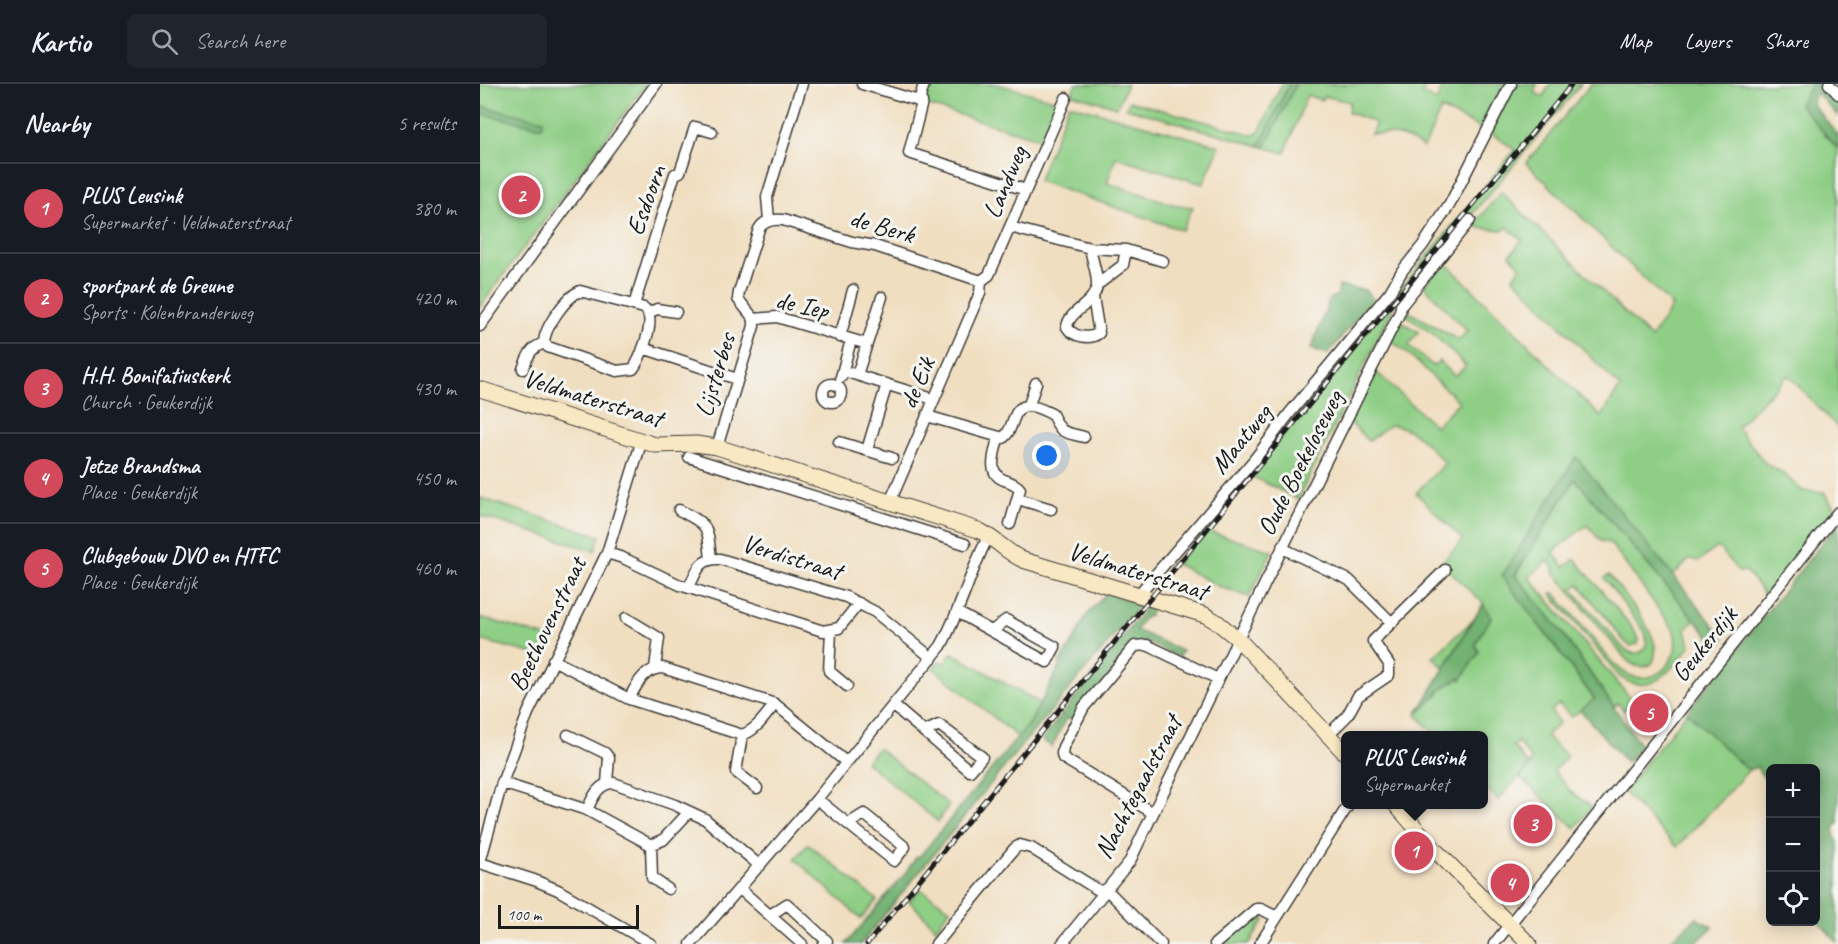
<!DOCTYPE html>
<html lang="en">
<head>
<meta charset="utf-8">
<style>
	body { margin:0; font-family:Caveat,sans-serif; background:#20242c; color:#f1f3f6 }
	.controls { position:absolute; right:18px; bottom:18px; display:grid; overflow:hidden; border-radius:9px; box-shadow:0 3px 15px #0003 }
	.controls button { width:54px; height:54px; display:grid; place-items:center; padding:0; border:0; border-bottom:2px solid #363941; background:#171b24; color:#f1f3f6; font:30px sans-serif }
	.scale { position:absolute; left:18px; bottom:15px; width:141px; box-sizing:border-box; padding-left:6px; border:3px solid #1c1c1c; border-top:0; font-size:16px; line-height:21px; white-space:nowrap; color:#1c1c1c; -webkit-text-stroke:4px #f6f6f2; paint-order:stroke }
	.you { position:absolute; left:567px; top:372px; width:21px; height:21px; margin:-15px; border:4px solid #fff; border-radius:50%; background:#1a73e8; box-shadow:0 0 0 9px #1a73e833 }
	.badge { display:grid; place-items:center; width:39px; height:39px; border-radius:50%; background:#d1495b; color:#fff; font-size:20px; font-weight:700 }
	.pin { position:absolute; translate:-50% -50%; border:3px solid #fff; box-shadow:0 2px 6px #0006 }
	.popup { position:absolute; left:861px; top:647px; width:147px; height:78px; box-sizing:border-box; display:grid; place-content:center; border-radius:9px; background:#171b24; filter:drop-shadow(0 2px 4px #0005); font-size:20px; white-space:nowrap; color:#9ea1a6 }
	.popup b { font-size:22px; color:#f1f3f6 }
	.popup::after { content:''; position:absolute; left:50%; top:100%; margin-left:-12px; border:12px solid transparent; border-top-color:#171b24 }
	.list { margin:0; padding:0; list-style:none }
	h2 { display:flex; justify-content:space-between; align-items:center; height:78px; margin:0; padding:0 24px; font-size:26px }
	h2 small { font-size:20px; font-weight:400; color:#9ea1a6 }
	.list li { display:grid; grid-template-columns:39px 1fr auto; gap:18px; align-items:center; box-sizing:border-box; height:90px; padding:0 24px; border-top:2px solid #363941 }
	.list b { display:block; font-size:22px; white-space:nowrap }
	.list p { margin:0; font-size:20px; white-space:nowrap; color:#9ea1a6 }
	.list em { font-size:20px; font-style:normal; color:#9ea1a6 }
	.icon { flex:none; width:33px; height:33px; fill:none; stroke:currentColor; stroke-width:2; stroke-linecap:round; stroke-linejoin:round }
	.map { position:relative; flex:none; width:1358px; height:860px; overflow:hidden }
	header { display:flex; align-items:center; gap:36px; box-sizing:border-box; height:84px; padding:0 30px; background:#171b24; border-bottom:2px solid #363941 }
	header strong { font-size:28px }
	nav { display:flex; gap:33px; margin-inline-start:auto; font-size:21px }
	.search { width:420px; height:54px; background:#20242c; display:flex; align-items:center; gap:15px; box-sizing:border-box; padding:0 21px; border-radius:9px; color:#9ea1a6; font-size:22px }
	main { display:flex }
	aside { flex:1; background:#171b24 }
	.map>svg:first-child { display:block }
</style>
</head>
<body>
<header>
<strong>Kartio</strong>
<div class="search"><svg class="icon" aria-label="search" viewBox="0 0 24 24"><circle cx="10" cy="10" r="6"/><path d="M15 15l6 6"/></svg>Search here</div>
<nav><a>Map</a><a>Layers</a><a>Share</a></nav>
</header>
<main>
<aside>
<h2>Nearby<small>5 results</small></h2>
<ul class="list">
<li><span class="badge">1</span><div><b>PLUS Leusink</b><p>Supermarket · Veldmaterstraat</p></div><em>380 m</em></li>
<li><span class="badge">2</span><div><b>sportpark de Greune</b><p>Sports · Kolenbranderweg</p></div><em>420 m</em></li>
<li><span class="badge">3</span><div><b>H.H. Bonifatiuskerk</b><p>Church · Geukerdijk</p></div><em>430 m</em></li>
<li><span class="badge">4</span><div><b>Jetze Brandsma</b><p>Place · Geukerdijk</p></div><em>450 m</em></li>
<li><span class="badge">5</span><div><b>Clubgebouw DVO en HTFC</b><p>Place · Geukerdijk</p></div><em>460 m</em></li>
</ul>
</aside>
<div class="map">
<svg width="1358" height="860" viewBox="0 0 1358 860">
	<rect width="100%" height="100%" fill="#f6f6f2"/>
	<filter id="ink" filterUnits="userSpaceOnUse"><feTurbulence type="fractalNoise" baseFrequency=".0167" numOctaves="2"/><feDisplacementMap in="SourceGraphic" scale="12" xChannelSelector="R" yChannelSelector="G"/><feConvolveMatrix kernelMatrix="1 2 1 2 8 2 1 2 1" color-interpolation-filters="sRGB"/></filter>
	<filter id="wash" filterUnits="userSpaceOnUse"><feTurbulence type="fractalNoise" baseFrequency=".008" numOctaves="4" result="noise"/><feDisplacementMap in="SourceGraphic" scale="24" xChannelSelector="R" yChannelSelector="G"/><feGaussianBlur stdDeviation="1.35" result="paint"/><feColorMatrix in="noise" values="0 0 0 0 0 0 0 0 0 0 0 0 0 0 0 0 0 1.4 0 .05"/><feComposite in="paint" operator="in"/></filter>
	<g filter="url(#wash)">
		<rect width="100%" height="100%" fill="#f0dec0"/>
		<path fill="#8ece85" stroke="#557550" stroke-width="1.5" d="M 0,0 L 166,0 L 0,223 Z
			M 447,0 L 517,0 L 578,17 L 561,55 L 446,21 L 447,16 L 442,14 Z
			M 595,0 L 647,0 L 637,23 L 592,10 Z
			M 802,0 L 947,0 L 942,10 L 956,17 L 964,0 L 1025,0 L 1002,45 L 961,25 L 944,64 C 927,52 912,49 891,50 L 896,39 L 868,28 L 870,18 L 844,12 L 841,16 L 827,11 L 805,69 L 646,24 L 649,17 L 774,51 L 779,48 Z
			M 1035,0 L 1057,0 L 1054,8 L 1063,13 L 1070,0 L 1101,0 L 943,189 L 922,216 L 918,208 L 1035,66 L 1011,49 Z
			M 1111,0 L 1332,0 L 1319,20 L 1358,65 L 1358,344 L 1308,291 L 1257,343 L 1286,380 L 1303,389 L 1323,407 L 1344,408 L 1355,425 L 1285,511 L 1266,487 L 1259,488 L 1238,463 L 1219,477 L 1210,475 L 1193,492 L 1096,374 L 1022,492 L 1115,616 L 1091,633 L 1079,620 L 1071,627 L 1079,639 L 1066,652 L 1087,672 L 1074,687 L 1091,708 L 1112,723 L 1095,744 L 1040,693 L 1051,681 L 1049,679 L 1052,676 L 1038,658 L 1033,662 L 1049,682 L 1018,716 L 1003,701 L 1003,652 L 956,651 L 936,631 L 958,611 L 963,603 L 980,594 L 995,560 L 1011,534 L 1003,519 L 961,479 L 983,456 L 936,409 L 965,379 C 949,363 934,342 910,341 L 888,357 L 869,337 L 894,286 L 955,342 L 979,318 L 931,272 L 909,255 L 920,237 L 939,248 L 928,261 L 953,282 L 959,277 L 975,292 L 986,282 L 953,250 L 922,228 L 924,225 L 979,256 L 987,247 L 944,202 L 964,177 L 1121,333 L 1140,303 L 1033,193 L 1041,183 L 1030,171 L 1042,156 L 1027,143 L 1023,146 L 1000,144 L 994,140 L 1021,108 L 1171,254 L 1192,222 L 1046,79 Z
			M 589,20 L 740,62 L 723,100 L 636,73 L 627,99 L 699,122 L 713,123 L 702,146 L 558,97 Z
			M 911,217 L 915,220 L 818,415 L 769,391 Z
			M 1095,395 L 1215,536 L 1206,545 L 1210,562 C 1192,584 1172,615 1140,593 L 1071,510 L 1074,508 C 1087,524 1101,541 1115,557 C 1125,569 1134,583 1147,590 C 1160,597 1175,594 1185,584 C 1195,572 1198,562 1194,546 L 1130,459 L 1121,457 L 1107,441 L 1073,468 L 1084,483 L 1095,475 L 1151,542 L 1159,555 L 1158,560 L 1150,562 L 1145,558 L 1099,500 L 1092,505 L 1145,566 C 1162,575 1170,564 1165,548 L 1124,494 L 1129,491 C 1143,511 1179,546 1175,571 C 1173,588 1154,584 1146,575 L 1073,487 L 1075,485 L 1068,477 L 1049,493 L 1153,617 L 1144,627 L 1138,619 L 1134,623 L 1080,546 L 1035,491 Z
			M 0,414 L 120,452 L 115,467 L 0,432 Z
			M 724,446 L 792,467 L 769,513 L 738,502 L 696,480 Z
			M 0,533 L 70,554 L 62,572 L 0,556 Z
			M 992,537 L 964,584 L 953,573 Z
			M 472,569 L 560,619 L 551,637 L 538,653 L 453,584 L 459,577 L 464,580 Z
			M 1207,628 L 1263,682 L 1269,686 L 1197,763 L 1143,708 Z
			M 398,664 L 469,721 L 458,738 L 386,678 Z
			M 328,760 L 397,816 L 381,835 L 315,775 Z
			M 440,805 L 470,825 L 456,844 L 429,817 Z
			M 774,832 L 783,833 L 785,835 L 769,860 L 741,860 Z"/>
		<path fill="#72b172" stroke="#476647" stroke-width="1.5" d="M 809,0 L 816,0 L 785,63 L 779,62 Z
			M 1332,0 L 1341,0 L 1358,18 L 1358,32 L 1337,9 L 1334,13 L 1333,21 L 1358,51 L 1358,65 L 1319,20 Z
			M 0,22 L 63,36 L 62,43 L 0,30 Z
			M 859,202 L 885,206 L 893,215 L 848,270 L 831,265 L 850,214 L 858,211 Z
			M 1096,373 L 1245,555 L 1238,563 L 1095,395 L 1035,491 L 1080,546 L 1161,662 L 1147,679 L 1100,626 L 1115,615 L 1022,492 Z
			M 1358,439 L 1358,739 C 1352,745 1353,752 1358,758 L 1358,859 L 1336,835 L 1336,684 L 1290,684 L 1290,700 L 1279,688 L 1278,683 L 1269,686 L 1263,682 L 1207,628 Z
			M 626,509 L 661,520 L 543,660 L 381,860 L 366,860 L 424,791 L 437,772 L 439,773 L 551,637 L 580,581 L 579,580 L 587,566 L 588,567 L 606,532 Z
			M 1003,520 L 1011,534 L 995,560 L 999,568 L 981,596 L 980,594 C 962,601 949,618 936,631 Z
			M 668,521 L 672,522 L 670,531 L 663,535 L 656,546 L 702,567 L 699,573 L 664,557 L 593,636 L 586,634 L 572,663 L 562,656 Z
			M 1216,834 L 1233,843 L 1215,860 L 1186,860 Z"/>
	</g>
	<g filter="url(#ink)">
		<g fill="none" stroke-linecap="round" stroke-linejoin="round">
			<g stroke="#3c3935" stroke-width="13">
				<path id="street" d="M 382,0 L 442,18 L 429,69 L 546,106
					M 1349,0 L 1358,10
					M 439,17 L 444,0
					M 289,136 L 287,113 L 322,0
					M 530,143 L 610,164 L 646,166 L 683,177
					M 610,164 C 612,176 618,191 617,202 C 614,221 589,226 587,243 C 593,253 610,256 619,249 L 613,213
					M 501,197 L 509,191 L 586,14
					M 617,201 L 643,181 L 646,166
					M 100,207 L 164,224 C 167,227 168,228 169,233 C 172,244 160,276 153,285 L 137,287 L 68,263 L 64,259 C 64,244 86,213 100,207 Z
					M 154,221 L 192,99 L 195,90 L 200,88 L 215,43 L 232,48
					M 168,229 L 177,225 L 196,228
					M 274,235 L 297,233 L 387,260
					M 0,242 L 176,0
					M 360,253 L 373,206
					M 163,264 L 257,295
					M 43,285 C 48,272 50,264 64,259
					M 364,287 L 453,315
					M 377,291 L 402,213
					M 361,293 L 371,256
					M343 309a9 9 0 1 1 18 0a9 9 0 1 1-18 0Z
					M 549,321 L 556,299
					M 447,332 L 523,354 C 535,346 531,321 549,322 C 556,322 565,327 572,330 C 582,351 582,347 604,353
					M 518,354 C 515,369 506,389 524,396 C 531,398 536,400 540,405 L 530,440
					M 359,358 L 412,374
					M 237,363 L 274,242 L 274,235 L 258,215 L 259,208 L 279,145 C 284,136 293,135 303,136 L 372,158 L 395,162 L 501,197
					M 387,366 L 407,300
					M 209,373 L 485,460
					M 538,415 L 571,425
					M 410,418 L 500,209 L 501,197
					M 199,426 C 230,442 227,441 231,475
					M 802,464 L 869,496 L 912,539
					M 127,469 L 143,474 L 200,501 L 343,547 L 359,544 L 379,519
					M 209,503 C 217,487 219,474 240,475 L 366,513 L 395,528 L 452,574
					M 658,511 L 774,376 L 809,330 L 910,208 L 922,187 L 943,161 L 970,120 L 1031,0
					M 477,528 L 567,578 L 575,563 L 526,536 L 512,547
					M 146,534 L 179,554 L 175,584
					M 351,547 L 349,587 L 367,602
					M 73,576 L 149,615 L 262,651 C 277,646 285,632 295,620
					M 149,615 C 157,600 164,584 183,584 L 295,620 L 366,678
					M 414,622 L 490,687 L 502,673 L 459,641 L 444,648
					M 88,651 L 125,669 L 129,674 L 127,699
					M 262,651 L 256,688 L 277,704
					M 848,651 L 867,632 L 878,612 L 909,591 L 909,580 L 893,557 L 965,486
					M 22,699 L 107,726 L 171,761 L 183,756 L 209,728
					M 337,715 L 414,777 L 425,763 L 384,730 L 368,740
					M 107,726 C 113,713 118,699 134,699 L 195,721 L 225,735 L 280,782
					M 673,729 L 583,674 L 582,670 L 583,663 L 604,623 L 655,562 L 667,561 L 738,595
					M 171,761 L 172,794 L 188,805
					M 0,778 L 22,699 L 48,629 L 127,469 L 162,356
					M 0,779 L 54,796 L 78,806 L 171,860
					M 260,805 L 322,860
					M 626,805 L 681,860
					M 290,831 L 307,820 L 347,857 L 344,860
					M 211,860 L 337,715 L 461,562 C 481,526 490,487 509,451
					M 456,860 L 535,764 L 540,761 L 551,764 L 623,809
					M 582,860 L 650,777 L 658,760 L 799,471 L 920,228 L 921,222 L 990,136
					M 735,860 L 776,825 L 781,825 L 797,833
					M 780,860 L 869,720
					M 1014,860 L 1358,428"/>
			</g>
			<g stroke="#3c3935" stroke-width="17">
				<path id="secondary" d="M 0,305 L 175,361 L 216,360 L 237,363 L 498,446 C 515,454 526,468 543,476 L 725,531 L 737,538 L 759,556 L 865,669
					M 915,720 L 954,765 L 1049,860"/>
			</g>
			<use href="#street" stroke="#fff" stroke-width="10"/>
			<use href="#secondary" stroke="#f8e8c3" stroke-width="15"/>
			<g stroke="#1c1c1c" stroke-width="5">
				<path id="rail" d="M 387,860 L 1092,0"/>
			</g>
			<use href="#rail" stroke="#f6f6f2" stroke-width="3" stroke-dasharray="9" stroke-linecap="butt"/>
		</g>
	</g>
	<g text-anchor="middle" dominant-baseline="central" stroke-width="6" stroke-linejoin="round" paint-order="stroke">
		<g font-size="26" fill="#1c1c1c" stroke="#f6f6f2">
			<text transform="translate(525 98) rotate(-67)">Landweg</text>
			<text transform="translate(166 116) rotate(-70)">Esdoorn</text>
			<text transform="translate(402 142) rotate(16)">de Berk</text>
			<text transform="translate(322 221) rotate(12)">de Iep</text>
			<text transform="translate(235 291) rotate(-73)">Lijsterbes</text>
			<text transform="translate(437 299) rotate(-67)">de Eik</text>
			<text transform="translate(113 314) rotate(17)">Veldmaterstraat</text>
			<text transform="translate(761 355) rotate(-51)">Maatweg</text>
			<text transform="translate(820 379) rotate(-63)">Oude Boekeloseweg</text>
			<text transform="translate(312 473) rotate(17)">Verdistraat</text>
			<text transform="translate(658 487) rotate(17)">Veldmaterstraat</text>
			<text transform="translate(67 540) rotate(-64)">Beethovenstraat</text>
			<text transform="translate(1224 560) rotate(-51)">Geukerdijk</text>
			<text transform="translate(658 703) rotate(-62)">Nachtegaalstraat</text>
		</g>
	</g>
</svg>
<div class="controls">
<button>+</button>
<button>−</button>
<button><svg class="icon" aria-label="locate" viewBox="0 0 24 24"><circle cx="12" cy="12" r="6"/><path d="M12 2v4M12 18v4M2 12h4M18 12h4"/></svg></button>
</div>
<div class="scale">100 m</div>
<div class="you"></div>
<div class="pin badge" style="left:934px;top:767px">1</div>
<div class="popup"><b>PLUS Leusink</b>Supermarket</div>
<div class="pin badge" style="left:41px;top:111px">2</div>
<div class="pin badge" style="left:1053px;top:740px">3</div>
<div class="pin badge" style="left:1030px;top:799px">4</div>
<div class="pin badge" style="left:1169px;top:629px">5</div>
</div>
</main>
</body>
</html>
